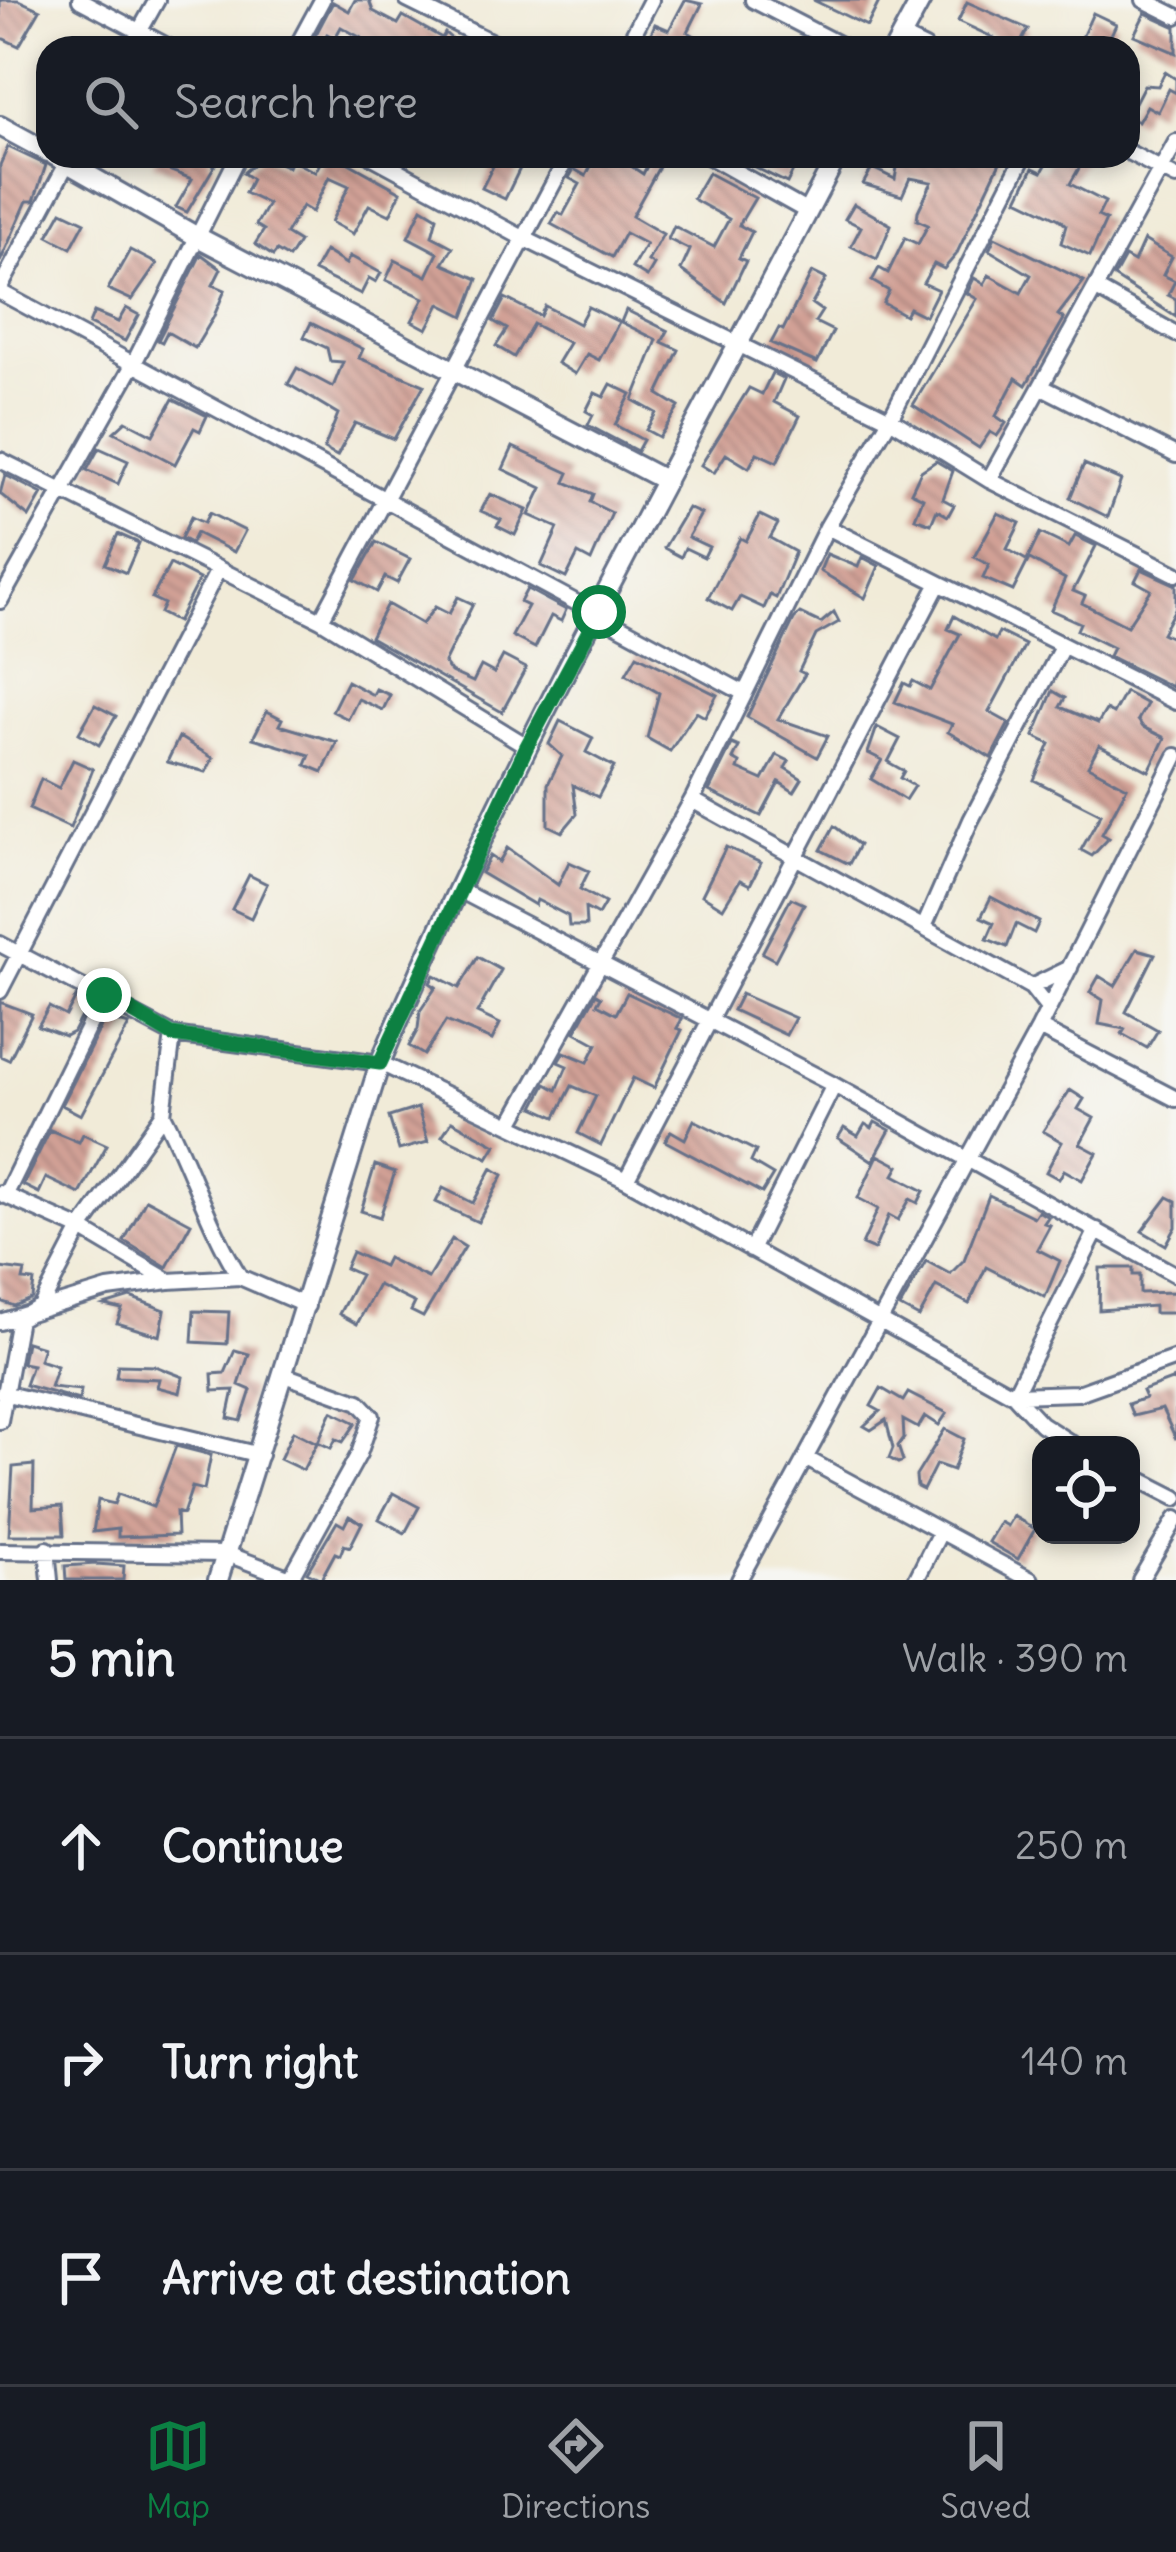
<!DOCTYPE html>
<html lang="en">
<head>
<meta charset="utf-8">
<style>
	body { margin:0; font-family:Delius,sans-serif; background:#20242c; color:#f1f3f6 }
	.controls { position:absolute; right:36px; bottom:36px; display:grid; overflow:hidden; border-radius:24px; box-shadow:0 6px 18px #0003 }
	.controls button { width:108px; height:108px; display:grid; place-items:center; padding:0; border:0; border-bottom:3px solid #363941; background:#171b24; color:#f1f3f6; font:60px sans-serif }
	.stop { position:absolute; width:36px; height:36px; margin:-27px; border:9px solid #0b8043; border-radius:50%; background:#fff }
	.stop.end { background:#0b8043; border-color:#fff; box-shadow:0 3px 12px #0008 }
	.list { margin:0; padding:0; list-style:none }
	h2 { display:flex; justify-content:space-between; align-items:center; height:156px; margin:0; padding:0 48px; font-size:51px }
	h2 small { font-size:39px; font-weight:400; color:#9ea1a6 }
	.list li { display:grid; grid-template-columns:78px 1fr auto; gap:36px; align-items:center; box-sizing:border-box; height:216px; padding:0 48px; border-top:3px solid #363941 }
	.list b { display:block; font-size:45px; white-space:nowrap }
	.list em { font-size:39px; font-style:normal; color:#9ea1a6 }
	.icon { flex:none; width:66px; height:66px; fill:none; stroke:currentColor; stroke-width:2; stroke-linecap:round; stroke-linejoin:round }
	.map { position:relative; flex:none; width:1176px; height:1580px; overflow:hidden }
	.search { position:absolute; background:#171b24; box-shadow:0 6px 18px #0003; left:36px; right:36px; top:36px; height:132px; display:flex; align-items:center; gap:30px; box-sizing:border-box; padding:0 42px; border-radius:36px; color:#9ea1a6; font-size:45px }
	.sheet { height:804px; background:#171b24 }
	nav { display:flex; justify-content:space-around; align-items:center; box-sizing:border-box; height:168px; border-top:3px solid #363941; background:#171b24; font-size:33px; color:#9ea1a6 }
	nav a { display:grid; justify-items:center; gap:6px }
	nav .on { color:#0b8043 }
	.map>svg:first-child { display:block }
</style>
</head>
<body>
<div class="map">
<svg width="1176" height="1580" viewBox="0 0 1176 1580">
	<defs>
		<pattern id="building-back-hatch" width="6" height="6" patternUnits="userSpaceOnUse" patternTransform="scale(3)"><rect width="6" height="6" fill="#d2a196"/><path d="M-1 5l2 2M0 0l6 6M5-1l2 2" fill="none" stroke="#aa847e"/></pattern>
	</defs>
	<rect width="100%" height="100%" fill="#f6f6f2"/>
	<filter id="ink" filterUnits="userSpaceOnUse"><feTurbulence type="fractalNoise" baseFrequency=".00833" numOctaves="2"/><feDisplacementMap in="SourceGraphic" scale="24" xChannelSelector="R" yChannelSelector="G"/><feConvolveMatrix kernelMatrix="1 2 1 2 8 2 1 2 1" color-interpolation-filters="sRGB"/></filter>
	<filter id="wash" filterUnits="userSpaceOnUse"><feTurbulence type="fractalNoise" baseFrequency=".004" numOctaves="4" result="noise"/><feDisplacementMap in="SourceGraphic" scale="48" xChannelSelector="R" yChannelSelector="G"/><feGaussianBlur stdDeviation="2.7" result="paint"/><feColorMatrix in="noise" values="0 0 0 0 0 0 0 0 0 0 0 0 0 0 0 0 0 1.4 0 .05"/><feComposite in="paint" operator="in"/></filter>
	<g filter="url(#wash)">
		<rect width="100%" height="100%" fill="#f1ebd8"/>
		<g id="blocks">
			<path fill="url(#building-back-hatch)" d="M 0,0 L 18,0 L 40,10 L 19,46 L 0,37 Z
				M 355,0 L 369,0 L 373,11 L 398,24 L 403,16 L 442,38 L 445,33 L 462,48 L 369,48 L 362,44 L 365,40 L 341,27 L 335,38 L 327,34 L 323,42 L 314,38 L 333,2 L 349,11 Z
				M 685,0 L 702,4 L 688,32 L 716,48 L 645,48 L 655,24 L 669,30 Z
				M 813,0 L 880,0 L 867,26 Z
				M 967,2 L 1028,29 L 1018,48 L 989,48 L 994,38 L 958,21 Z
				M 1093,13 L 1116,24 L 1105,48 L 1079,44 Z
				M 1145,13 L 1176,27 L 1176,53 L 1134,35 Z
				M 1165,72 L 1176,79 L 1176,93 L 1169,89 L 1158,112 L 1147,106 L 1138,122 L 1128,116 L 1144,85 L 1158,86 Z
				M 8,147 L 46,165 L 34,201 L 27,201 L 0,262 L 0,165 Z
				M 157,156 L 211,156 L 208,162 L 215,165 L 187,212 L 176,207 L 192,179 L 153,164 Z
				M 263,156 L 288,167 L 291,160 L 315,172 L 324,156 L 336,156 L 401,192 L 390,215 L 369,205 L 353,234 L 331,222 L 349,186 L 329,177 L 312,212 L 302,206 L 286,234 L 299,242 L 289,258 L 277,251 L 273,256 L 255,244 L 264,230 L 256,225 L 268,204 L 245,193 L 252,179 L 243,173 Z
				M 479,156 L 526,156 L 505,199 L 482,188 L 494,164 Z
				M 596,156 L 616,156 L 643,174 L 652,156 L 665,156 L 632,216 L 663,234 L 648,261 L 654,265 L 647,277 L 632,268 L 646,244 L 625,233 L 612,257 L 551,224 L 558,212 L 563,215 L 580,184 L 569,178 L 574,169 L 586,176 Z
				M 732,156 L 796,156 L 792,163 L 796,165 L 787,183 Z
				M 899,156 L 1003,156 L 956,255 L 944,269 L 934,264 L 923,283 L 938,290 L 925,316 L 909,308 L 905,315 L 883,303 L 889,291 L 872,281 L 879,268 L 888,273 L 905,238 L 918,244 L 928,225 L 917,220 L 918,211 L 932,182 L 910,178 L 902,196 L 863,184 L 872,168 L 895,179 Z
				M 1051,156 L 1086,156 L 1070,184 L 1105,202 L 1098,216 L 1106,220 L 1090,256 L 1061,243 L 1066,225 L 1059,219 L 1018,199 L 1033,168 L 1042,172 Z
				M 708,173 L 755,198 L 739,225 L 752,232 L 739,258 L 746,261 L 726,303 L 681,270 L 690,250 L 668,239 L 674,226 L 714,247 L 729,219 L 693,199 Z
				M 854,204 L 891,225 L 877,259 L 851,246 L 861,227 L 845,219 Z
				M 422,208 L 437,217 L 432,236 L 453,247 L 443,264 L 478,279 L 464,316 L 440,304 L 427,329 L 412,321 L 424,298 L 386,280 L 395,260 L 427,276 L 438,253 L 408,237 Z
				M 62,211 L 85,222 L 71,248 L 48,236 Z
				M 995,237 L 1084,281 L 1058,315 L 1064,319 L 1026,385 L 1016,378 L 996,416 L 1006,423 L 997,436 L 990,432 L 979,448 L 913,405 L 977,299 L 967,293 L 974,278 L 984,284 L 989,275 L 1021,293 L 1031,275 L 989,250 Z
				M 1144,240 L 1172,257 L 1163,275 L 1175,281 L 1168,295 L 1176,299 L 1176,317 L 1114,277 L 1125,257 L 1134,262 Z
				M 130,250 L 157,264 L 132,300 L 108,289 Z
				M 325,251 L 346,264 L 350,256 L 381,273 L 376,282 L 369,278 L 361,294 L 314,271 Z
				M 201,254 L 221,269 L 213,285 L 225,290 L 213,318 L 195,348 L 167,332 L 162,342 L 158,340 Z
				M 812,272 L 826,279 L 812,304 L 822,311 L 815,322 L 833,331 L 817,363 L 771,343 L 779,328 L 783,330 Z
				M 505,298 L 540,316 L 545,306 L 579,324 L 588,307 L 619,322 L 599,360 L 587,354 L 575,374 L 557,363 L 569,343 L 533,324 L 514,357 L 496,346 L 507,329 L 493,321 Z
				M 126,308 L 139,315 L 125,341 L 89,324 L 94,312 L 118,322 Z
				M 626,310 L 668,331 L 662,342 L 679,350 L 658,394 L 679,407 L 659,437 L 646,430 L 656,413 L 633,400 L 657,340 L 621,322 Z
				M 311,323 L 363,349 L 359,358 L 424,385 L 394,439 L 355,423 L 337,456 L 324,449 L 338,414 L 288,384 L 297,368 L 333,387 L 343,362 L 330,361 L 327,348 L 304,337 Z
				M 772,373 L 784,379 L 774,402 L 800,416 L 777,462 L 757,453 L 749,468 L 726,454 L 714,473 L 701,465 L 749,388 L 762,394 Z
				M 611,384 L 631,394 L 615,425 L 643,440 L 637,451 L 588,425 L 593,415 L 586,411 L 595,393 L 604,397 Z
				M 173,399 L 207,416 L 200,431 L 194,428 L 175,464 L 114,432 L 126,421 L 153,435 Z
				M 513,447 L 569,473 L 565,482 L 593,494 L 590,502 L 612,513 L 591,561 L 578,554 L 566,578 L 541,566 L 558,528 L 529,515 L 542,488 L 503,469 Z
				M 99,448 L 128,461 L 118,484 L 87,470 Z
				M 936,461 L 953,471 L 943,499 L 954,505 L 948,516 L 937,510 L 931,524 L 915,518 L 923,498 L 911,492 L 921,471 Z
				M 1084,464 L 1121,480 L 1108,517 L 1070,498 Z
				M 5,475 L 42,494 L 29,517 L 0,494 Z
				M 490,494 L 527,510 L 515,535 L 497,526 L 501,520 L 481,511 Z
				M 688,508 L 701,514 L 688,537 L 709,547 L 704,557 L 685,548 L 681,557 L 664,548 Z
				M 209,513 L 245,531 L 234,552 L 196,533 L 191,543 L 181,538 L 191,517 L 204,523 Z
				M 998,513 L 1020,523 L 1007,549 L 1028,561 L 1013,591 L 983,578 L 989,565 L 974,557 Z
				M 760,515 L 778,524 L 770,538 L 795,552 L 776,598 L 770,595 L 764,608 L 740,597 L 732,611 L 708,598 L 740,538 L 746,541 Z
				M 1040,533 L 1069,547 L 1075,536 L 1096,546 L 1073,591 L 1085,596 L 1082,603 L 1127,626 L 1151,590 L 1135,581 L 1141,569 L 1176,585 L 1176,607 L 1162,633 L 1176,640 L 1172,687 L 1109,656 L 1113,648 L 1077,630 L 1080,623 L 1051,610 L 1065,579 L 1028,558 Z
				M 118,534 L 139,543 L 126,573 L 105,564 Z
				M 376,542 L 410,559 L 397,583 L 385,577 L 377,592 L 355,580 Z
				M 827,554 L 858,567 L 862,557 L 879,566 L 865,598 L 820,571 Z
				M 170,564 L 199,579 L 177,622 L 160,613 L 164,604 L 152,598 Z
				M 527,589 L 566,610 L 561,621 L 551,616 L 535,648 L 512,636 L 528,606 L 520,602 Z
				M 458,597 L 473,604 L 444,663 L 451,672 L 473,682 L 481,666 L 494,673 L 503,656 L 526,668 L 502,712 L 370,637 L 387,604 L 422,624 L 435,607 L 449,614 Z
				M 834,612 L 839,622 L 816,635 L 799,671 L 805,674 L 778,719 L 828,736 L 817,757 L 747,717 L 794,619 L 800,613 L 821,623 Z
				M 954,616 L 995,640 L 999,632 L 1025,645 L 989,712 L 1009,723 L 991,758 L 948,732 L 952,724 L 895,702 L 904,683 L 910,686 L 913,681 L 930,690 L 960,634 L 948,629 Z
				M 637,655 L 717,695 L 705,717 L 696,712 L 670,751 L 647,738 L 659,693 L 626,674 Z
				M 347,681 L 373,695 L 376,689 L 390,695 L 383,710 L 358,699 L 348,719 L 332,711 Z
				M 1053,691 L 1065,698 L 1060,707 L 1098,723 L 1106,710 L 1113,714 L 1125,692 L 1147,704 L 1138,720 L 1143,727 L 1165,738 L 1149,771 L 1099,745 L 1088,766 L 1127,787 L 1102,834 L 1109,838 L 1092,856 L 1081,850 L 1101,814 L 1034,780 L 1050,744 L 1034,736 Z
				M 95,705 L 116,716 L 99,745 L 79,733 Z
				M 267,711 L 282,719 L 279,725 L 337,742 L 323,772 L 306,765 L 310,755 L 253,738 Z
				M 560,721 L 593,738 L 586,752 L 614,767 L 598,797 L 573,785 L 577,814 L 562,832 L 548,825 L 548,784 L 562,756 L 549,744 Z
				M 877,727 L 900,739 L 888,762 L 904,771 L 900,778 L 914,786 L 905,800 L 871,779 L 882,760 L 868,753 Z
				M 179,737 L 213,758 L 206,772 L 167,762 Z
				M 732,744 L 739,747 L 733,759 L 740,763 L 738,769 L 763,780 L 777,755 L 789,761 L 785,768 L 802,779 L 794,792 L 779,782 L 761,816 L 709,791 Z
				M 73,760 L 93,769 L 70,828 L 29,809 L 41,779 L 59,788 Z
				M 834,826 L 859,845 L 849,864 L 821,850 Z
				M 726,847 L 761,863 L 750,885 L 740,880 L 723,908 L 702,895 Z
				M 507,848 L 558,885 L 569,862 L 589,871 L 580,889 L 605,903 L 598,915 L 585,908 L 586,926 L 569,926 L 568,916 L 537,900 L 535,905 L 481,873 L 490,856 L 499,862 Z
				M 249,875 L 267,884 L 251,918 L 232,909 Z
				M 991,897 L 1039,922 L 1034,933 L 1016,924 L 1007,947 L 987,939 L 994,923 L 981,917 Z
				M 791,898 L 804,904 L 775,960 L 762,953 Z
				M 1137,949 L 1155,954 L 1126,1012 L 1158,1030 L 1147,1048 L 1122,1034 L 1125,1029 L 1099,1024 L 1103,1000 L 1090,992 L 1099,976 L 1115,986 Z
				M 478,957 L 501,970 L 477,1013 L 500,1024 L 492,1040 L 446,1021 L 424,1055 L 409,1046 L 418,1029 L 420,1011 L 436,987 L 430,983 L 434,975 L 459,988 Z
				M 627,993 L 682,1019 L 677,1028 L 682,1030 L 654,1088 L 633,1078 L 601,1145 L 578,1133 L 596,1096 L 572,1086 L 556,1117 L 534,1107 L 546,1084 L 557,1090 L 567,1066 L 558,1062 L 564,1052 L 588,1062 L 597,1044 L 575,1032 L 596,994 L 601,997 L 597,1004 L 616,1014 Z
				M 741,994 L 795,1018 L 786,1035 L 733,1010 Z
				M 76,997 L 88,1003 L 73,1032 L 65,1036 L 38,1026 L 49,1007 L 66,1016 Z
				M 0,1002 L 32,1014 L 9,1060 L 0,1056 Z
				M 105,1018 L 129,1025 L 81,1115 L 62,1105 Z
				M 1070,1090 L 1084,1099 L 1078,1109 L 1094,1118 L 1080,1144 L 1097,1153 L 1082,1180 L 1064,1170 L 1059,1179 L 1046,1172 L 1062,1142 L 1043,1131 Z
				M 418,1108 L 428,1142 L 399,1150 L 389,1117 Z
				M 694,1120 L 756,1151 L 751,1162 L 773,1175 L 762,1193 L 665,1141 L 671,1131 L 685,1139 Z
				M 452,1121 L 496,1145 L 488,1158 L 442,1136 Z
				M 875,1122 L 890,1130 L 873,1161 L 838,1138 L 844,1128 L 858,1136 L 865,1124 L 872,1128 Z
				M 50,1130 L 79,1142 L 83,1134 L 107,1145 L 80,1194 L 46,1178 L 39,1193 L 23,1185 Z
				M 878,1155 L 899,1166 L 894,1175 L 924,1191 L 918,1203 L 910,1199 L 898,1220 L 889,1215 L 874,1250 L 862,1245 L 878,1209 L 858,1198 Z
				M 375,1165 L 395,1172 L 380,1217 L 361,1211 Z
				M 492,1168 L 503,1175 L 478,1222 L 436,1202 L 443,1188 L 473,1203 Z
				M 989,1195 L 1034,1217 L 1038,1211 L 1048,1217 L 1044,1223 L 1050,1225 L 1037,1249 L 1060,1261 L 1045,1297 L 986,1267 L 969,1304 L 936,1286 L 919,1317 L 900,1307 L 926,1261 L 950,1274 L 964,1260 Z
				M 1168,1197 L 1176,1201 L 1176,1227 L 1166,1245 L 1142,1231 Z
				M 146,1199 L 191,1223 L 167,1267 L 124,1241 Z
				M 452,1239 L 465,1247 L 423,1317 L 411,1311 L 415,1303 L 378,1285 L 357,1324 L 339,1314 L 360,1275 L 345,1268 L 352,1252 L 383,1266 L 387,1258 L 428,1278 Z
				M 0,1268 L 25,1271 L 23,1280 L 34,1281 L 32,1298 L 14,1306 L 0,1301 Z
				M 1100,1268 L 1133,1268 L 1133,1275 L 1140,1275 L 1140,1293 L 1176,1292 L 1176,1313 L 1154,1313 L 1154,1306 L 1099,1310 Z
				M 130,1297 L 165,1310 L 160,1336 L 117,1323 L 122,1309 L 104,1305 Z
				M 194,1311 L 229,1312 L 227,1344 L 192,1342 Z
				M 26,1342 L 43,1347 L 39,1360 L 57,1366 L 50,1387 L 81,1390 L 79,1400 L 25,1385 L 32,1365 L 22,1363 Z
				M 235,1350 L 249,1354 L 239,1385 L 251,1390 L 241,1421 L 228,1418 L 234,1390 L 213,1391 L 212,1374 L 225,1373 Z
				M 118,1365 L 155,1366 L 183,1377 L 180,1393 L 157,1387 L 159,1379 L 116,1377 Z
				M 1174,1379 L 1176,1385 L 1176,1439 L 1162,1409 L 1133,1416 L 1128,1404 L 1145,1398 L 1142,1391 Z
				M 881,1388 L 903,1401 L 908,1393 L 947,1413 L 939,1425 L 925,1416 L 918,1428 L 903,1420 L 904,1438 L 898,1446 L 903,1461 L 898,1463 L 889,1458 L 893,1448 L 886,1420 L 871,1430 L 864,1426 L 880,1411 L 871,1406 Z
				M 332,1411 L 356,1423 L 343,1442 L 336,1439 L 331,1448 L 318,1442 Z
				M 945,1429 L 964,1439 L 953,1470 L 936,1464 L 923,1490 L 917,1487 L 916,1476 Z
				M 293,1431 L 317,1443 L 303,1470 L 280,1459 Z
				M 176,1446 L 211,1455 L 204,1490 L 192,1487 L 183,1514 L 176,1512 L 177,1535 L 118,1537 L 118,1529 L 93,1532 L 98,1500 L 114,1504 L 118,1494 L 153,1507 Z
				M 34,1465 L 33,1508 L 62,1506 L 64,1535 L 9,1535 L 13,1467 Z
				M 393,1493 L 419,1507 L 405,1533 L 379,1519 Z
				M 349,1516 L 362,1523 L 350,1547 L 344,1545 L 340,1555 L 335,1553 L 321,1579 L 307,1572 L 337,1522 L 344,1526 Z
				M 1013,1516 L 1035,1529 L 1018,1559 L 988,1542 L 1000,1522 L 1007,1526 Z
				M 96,1564 L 124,1566 L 123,1580 L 66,1580 L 65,1566 Z"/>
		</g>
	</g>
	<g filter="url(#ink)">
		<use href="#blocks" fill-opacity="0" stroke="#667189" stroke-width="3"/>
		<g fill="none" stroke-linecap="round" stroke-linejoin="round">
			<g stroke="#667189" stroke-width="20">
				<path id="street" d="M 80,0 L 171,48
					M 407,0 L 504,48
					M 753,0 L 846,48
					M 1144,0 L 1176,16
					M 902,37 L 925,48
					M 130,48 L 157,0
					M 296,48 L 322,0
					M 626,48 L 651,0
					M 1128,152 L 1176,177
					M 371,156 L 523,238 L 890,419 L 989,480 L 1176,574
					M 708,156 L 808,212
					M 0,288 L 71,156
					M 1098,290 L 1176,334
					M 0,292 L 744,693
					M 1042,387 L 1176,455
					M 0,460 L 321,620 L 527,746
					M 989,480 L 1176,142
					M 827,527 L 1176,702
					M 0,601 L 133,365 L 238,156
					M 321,620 L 568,156
					M 692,800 L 1031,987 L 1046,1006
					M 459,890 L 834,1085 L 1176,1275
					M 924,927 L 971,820 L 1062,647
					M 0,944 L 173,1035 L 380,1063 L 626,1180 L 1014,1395 L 1078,1393 L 1176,1358
					M 1031,987 L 1070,968
					M 0,991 L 217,572
					M 1039,1028 L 1176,1099
					M 163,1114 C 191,1168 208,1225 240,1277
					M 512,1122 L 692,800 L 827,527 L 890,419 L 1024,156
					M 626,1180 L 938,585
					M 0,1193 L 81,1229 L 169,1281
					M 5,1196 L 104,995
					M 751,1250 L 834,1085
					M 0,1322 L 108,1289 L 169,1281 L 240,1277 L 307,1306
					M 284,1375 L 359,1402 L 372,1416 L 359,1454 L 291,1577
					M 3,1393 L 260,1455
					M 0,1421 L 19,1319 L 41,1306 L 81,1229 L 163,1114 L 173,1035
					M 1074,1445 L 1041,1424 L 1014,1395 L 1097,1230
					M 805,1458 L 1031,1580
					M 1131,1475 L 1176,1498
					M 47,1549 L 50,1580
					M 0,1551 L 227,1554 L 296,1580
					M 739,1580 L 1039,1028 L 1176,756
					M 916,1580 L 940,1532
					M 1140,1580 L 1176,1519"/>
			</g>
			<g stroke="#667189" stroke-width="24">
				<path id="secondary" d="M 895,48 L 921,0
					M 0,126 L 48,152
					M 55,156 L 194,235 L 666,481
					M 218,1580 L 380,1063 C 513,751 681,456 837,156"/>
			</g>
			<use href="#street" stroke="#fff" stroke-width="14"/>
			<use href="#secondary" stroke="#fff" stroke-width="18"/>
		</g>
	</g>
	<g fill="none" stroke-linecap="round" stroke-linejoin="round" filter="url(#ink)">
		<path stroke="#0b8043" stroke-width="15" d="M 104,995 L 172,1035 L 380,1063 L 527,746 L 599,612"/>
	</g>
</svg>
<div class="controls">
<button><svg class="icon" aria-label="locate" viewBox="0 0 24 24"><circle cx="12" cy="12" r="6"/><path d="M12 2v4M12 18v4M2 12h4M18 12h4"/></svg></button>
</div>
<div class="stop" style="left:599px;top:612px"></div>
<div class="stop end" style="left:104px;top:995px"></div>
<div class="search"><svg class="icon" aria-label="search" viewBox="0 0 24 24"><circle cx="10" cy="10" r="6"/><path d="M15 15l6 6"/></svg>Search here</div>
</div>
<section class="sheet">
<h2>5 min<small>Walk · 390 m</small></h2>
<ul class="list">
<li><svg class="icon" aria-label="ahead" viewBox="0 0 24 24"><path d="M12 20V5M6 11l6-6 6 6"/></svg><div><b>Continue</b></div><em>250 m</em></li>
<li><svg class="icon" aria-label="right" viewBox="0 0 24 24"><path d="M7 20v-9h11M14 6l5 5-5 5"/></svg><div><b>Turn right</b></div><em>140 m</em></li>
<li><svg class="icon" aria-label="arrive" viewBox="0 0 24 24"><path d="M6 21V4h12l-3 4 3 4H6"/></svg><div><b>Arrive at destination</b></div></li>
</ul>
</section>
<nav>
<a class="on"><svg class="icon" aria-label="map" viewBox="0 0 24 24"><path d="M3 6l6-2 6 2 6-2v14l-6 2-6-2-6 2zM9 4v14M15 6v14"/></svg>Map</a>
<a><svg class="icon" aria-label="directions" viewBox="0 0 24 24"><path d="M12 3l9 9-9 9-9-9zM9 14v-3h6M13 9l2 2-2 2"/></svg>Directions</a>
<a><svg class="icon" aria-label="saved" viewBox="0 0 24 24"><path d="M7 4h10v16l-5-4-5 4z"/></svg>Saved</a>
</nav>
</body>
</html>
